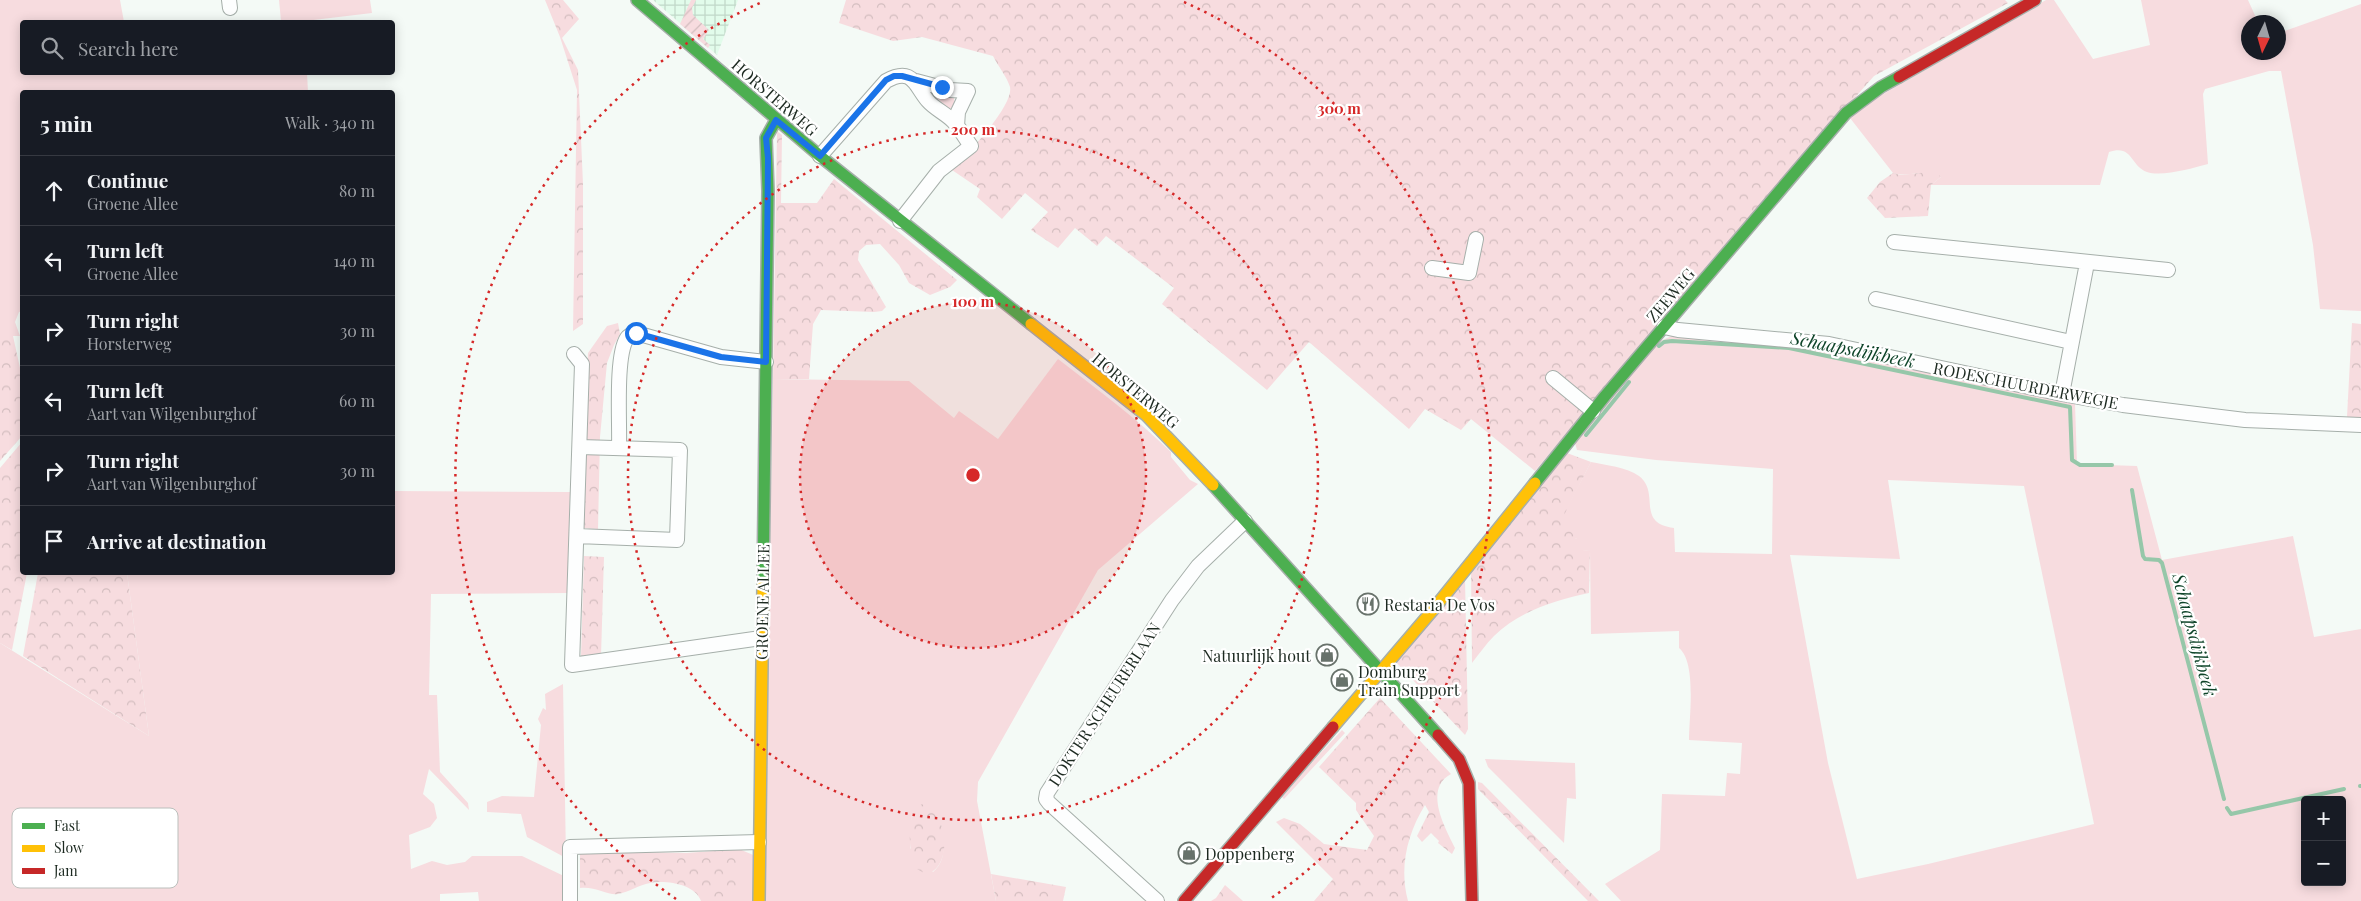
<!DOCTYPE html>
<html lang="en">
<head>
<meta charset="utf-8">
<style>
	body { margin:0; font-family:"Playfair Display",serif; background:#242831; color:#f1f3f6 }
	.controls { position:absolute; right:15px; bottom:15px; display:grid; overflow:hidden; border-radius:5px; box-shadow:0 2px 12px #0003 }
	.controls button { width:45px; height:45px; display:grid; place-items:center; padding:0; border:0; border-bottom:1px solid #363941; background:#171b24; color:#f1f3f6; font:25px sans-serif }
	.compass { position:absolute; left:2241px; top:15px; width:45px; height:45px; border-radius:50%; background:#171b24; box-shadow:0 2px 12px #0003; rotate:185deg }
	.stop { position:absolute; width:15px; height:15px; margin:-11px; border:4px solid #1a73e8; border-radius:50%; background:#fff }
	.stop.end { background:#1a73e8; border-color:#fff; box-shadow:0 1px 5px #0008 }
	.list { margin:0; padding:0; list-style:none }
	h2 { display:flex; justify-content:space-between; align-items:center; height:65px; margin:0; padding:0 20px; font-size:21px }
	h2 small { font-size:16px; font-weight:400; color:#9ea1a6 }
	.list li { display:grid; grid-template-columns:32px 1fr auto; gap:15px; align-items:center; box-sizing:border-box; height:70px; padding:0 20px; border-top:1px solid #363941 }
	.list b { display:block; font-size:19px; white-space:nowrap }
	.list p { margin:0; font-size:16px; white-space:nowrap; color:#9ea1a6 }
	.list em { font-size:16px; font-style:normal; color:#9ea1a6 }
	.icon { flex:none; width:28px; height:28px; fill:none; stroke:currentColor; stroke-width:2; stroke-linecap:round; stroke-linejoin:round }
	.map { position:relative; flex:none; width:2361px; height:901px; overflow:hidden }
	.search { position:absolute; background:#171b24; box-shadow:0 2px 12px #0003; left:20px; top:20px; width:375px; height:55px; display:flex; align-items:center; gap:12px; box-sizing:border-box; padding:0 18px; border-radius:5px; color:#9ea1a6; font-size:19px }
	.panel { position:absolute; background:#171b24; box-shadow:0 2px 12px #0003; left:20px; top:90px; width:375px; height:485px; border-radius:5px }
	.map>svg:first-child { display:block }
</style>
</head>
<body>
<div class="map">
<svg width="2361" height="901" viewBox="0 0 2361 901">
	<defs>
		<pattern id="industrial-grid" width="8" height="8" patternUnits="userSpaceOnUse" patternTransform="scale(1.25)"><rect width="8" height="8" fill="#e2fceb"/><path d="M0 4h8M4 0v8" fill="none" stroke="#c1d8c9"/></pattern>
		<pattern id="forest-crowns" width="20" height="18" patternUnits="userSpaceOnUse" patternTransform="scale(1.25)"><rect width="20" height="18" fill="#f7dcdf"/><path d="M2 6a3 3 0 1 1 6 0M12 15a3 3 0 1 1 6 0" fill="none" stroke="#d3bdbf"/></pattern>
		<pattern id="park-tufts" width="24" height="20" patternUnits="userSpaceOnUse" patternTransform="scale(1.25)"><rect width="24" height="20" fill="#f7dcdf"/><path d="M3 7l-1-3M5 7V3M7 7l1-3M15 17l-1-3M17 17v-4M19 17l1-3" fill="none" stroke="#d3bdbf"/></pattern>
		<pattern id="garden-furrows" width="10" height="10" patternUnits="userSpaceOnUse" patternTransform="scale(1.25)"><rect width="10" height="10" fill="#f7dcdf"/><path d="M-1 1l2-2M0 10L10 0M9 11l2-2" fill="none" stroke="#d3bdbf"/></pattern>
	</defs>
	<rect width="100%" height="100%" fill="#f4faf6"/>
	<path fill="url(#industrial-grid)" d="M 653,0 L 738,0 L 717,55 Z"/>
	<path fill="#f7dcdf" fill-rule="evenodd" d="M 0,0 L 120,0 L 124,22 L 22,22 L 22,72 L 307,73 L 308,92 L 22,92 L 22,311 L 19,312 L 15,322 L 20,336 L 0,336 Z
		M 279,0 L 370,0 L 372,13 L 305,21 L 305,22 L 277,22 L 281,21 Z
		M 2046,0 L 2054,0 L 2093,59 L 2150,45 L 2141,0 L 2248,0 L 2258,22 L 2248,22 L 2248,52 L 2278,52 L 2279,33 L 2361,4 L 2361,311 L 2320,309 L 2313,245 L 2281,71 L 2269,71 L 2205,89 L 2203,94 L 2208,164 C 2193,168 2162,177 2147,172 C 2130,166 2133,144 2109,152 L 2100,185 L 1931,185 L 1941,177 C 1920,168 1911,178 1893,173 L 1850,118 L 1866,104 Z
		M 1674,335 L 1787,342 L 1885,361 L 2075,404 L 2077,464 L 2137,466 L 2162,560 L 2293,536 L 2314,637 L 2361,629 L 2361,901 L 1621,901 L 1605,884 L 1660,850 L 1662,794 L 1725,796 L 1727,773 L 1740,774 L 1742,743 L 1689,740 C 1689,717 1697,663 1679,648 L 1679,631 L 1591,634 L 1590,551 L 1575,550 L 1575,539 L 1577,538 L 1561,519 L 1591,462 C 1605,465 1627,467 1639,476 C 1661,493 1635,523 1674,528 L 1675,552 L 1772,554 L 1773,469 L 1656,460 L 1577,450 L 1575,443 L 1656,343 ZM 1888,480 L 2024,486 L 2094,824 L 1928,864 L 1857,879 L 1828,763 L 1790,555 L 1900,559 ZM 2305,800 L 2342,800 L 2342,882 L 2305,882 Z
		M 1058,359 C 1097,389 1136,418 1171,452 L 1171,457 L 1190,480 L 1198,484 L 1098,570 L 978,782 L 977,801 L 996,901 L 764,901 L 773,379 L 909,381 L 954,418 L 959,411 L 998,439 ZM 912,814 L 941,825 C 944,842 947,860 933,872 L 910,848 Z
		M 393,491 L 570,492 L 568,593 L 431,594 L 429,695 L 437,695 L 440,772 L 468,803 L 469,810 L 429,769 L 423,794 L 434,804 L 437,818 L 430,827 L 409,835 L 411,869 L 432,861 L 447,865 L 465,862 L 472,856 L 522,856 L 566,877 L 565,901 L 479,901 L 478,892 L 440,894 L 440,901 L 0,901 L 0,643 L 149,736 L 127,573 L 392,572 Z
		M 563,684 L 566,858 L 527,837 L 521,814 L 487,812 L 487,802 L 502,796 L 534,797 L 541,725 L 538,719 L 543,708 L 546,710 L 545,694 Z
		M 1342,730 L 1345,733 L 1284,799 L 1281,796 Z
		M 1485,759 L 1575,763 L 1576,799 L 1567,798 L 1564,843 L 1488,767 Z
		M 739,849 L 758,857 L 757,901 L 739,901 Z"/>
	<path fill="url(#forest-crowns)" d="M 545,0 L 563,0 L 579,19 L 562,38 L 578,70 L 583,184 L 583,324 L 573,331 L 577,90 L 560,37 Z
		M 846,0 L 2005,0 L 2008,3 L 1874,76 L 1710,262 L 1535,471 L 1471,419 L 1461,430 L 1425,409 L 1409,429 L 1309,342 L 1267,390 L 1162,304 L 1174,288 L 1106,236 L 1097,246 L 1075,228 L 1058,248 L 1031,230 L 1048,212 L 1025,193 L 1002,219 L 977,197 L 980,189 L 952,170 C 965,157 1014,106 1010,87 C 1007,77 998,66 993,56 L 922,37 L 893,41 L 839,23 Z
		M 777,131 L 782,135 L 781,203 L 817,203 L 834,179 L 957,280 L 950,287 L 930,295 L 909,283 L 899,265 L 880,244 L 866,245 L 859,251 L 858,260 L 886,307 L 882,311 L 874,312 L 821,310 L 813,324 L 809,379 L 773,379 Z
		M 1929,172 L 1937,173 L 1941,177 L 1931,185 L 1928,216 L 1885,218 L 1867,198 L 1880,182 L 1893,173 L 1901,175 Z
		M 618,323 L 620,334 L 614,345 L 607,363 L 600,437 L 598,529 L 579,528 L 588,353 L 607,326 Z
		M 2352,323 L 2361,324 L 2361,418 L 2347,417 Z
		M 0,336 L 13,336 L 22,377 L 22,436 L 0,461 Z
		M 22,442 L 22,572 L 27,573 L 12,650 L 0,643 L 0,468 Z
		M 1567,453 L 1591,462 L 1562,519 L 1578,538 L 1575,539 L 1575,549 L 1590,551 L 1589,593 C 1556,600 1519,611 1494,636 C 1486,644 1479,654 1472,663 L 1471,570 Z
		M 584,556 L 604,557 L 601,656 L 581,657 Z
		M 38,573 L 127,573 L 149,736 L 23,656 Z
		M 1465,578 L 1468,729 L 1465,735 L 1395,661 Z
		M 1380,698 L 1451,774 C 1423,789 1445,828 1455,848 L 1452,854 L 1438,843 L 1439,841 L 1431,833 L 1422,842 L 1417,836 L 1429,812 L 1425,805 C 1407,834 1399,868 1408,901 L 1314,901 L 1333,879 L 1276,822 L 1284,818 L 1300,824 L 1324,844 L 1367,850 L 1374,836 L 1356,810 L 1356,803 L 1319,767 Z
		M 1478,782 L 1482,783 L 1599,901 L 1588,901 L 1478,789 Z
		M 921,804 C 948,809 954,868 926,874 L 915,868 C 909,854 905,811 921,804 Z
		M 739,849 L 739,901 L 701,901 C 695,884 666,880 650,883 C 639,885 629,892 618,894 C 609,896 595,886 580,888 L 580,851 L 687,853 Z
		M 991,874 L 1066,887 L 1063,901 L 996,901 Z
		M 1225,885 L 1243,901 L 1211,901 L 1216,898 Z"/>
	<path fill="url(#park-tufts)" d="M 935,93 L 954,98 L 955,106 L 948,109 L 935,96 Z"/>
	<path fill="url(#garden-furrows)" d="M 691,0 L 696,0 L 692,8 L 693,15 L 709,30 L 703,39 L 710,45 L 708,48 L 680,24 Z"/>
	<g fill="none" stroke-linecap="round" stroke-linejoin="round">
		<path stroke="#96c7a9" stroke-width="4" d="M 1659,346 L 1664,342 L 1672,341 L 1789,348 L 2070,407 L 2072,460 L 2080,465 L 2112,465
			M 1586,435 L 1629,382
			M 2132,490 L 2143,556 L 2145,559 L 2159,560 L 2162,563 L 2224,799
			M 2360,786 L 2361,786
			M 2227,808 L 2231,814 L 2344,789"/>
		<g stroke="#a6afaa" stroke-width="16">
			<path id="street" d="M 229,0 L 230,8
				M 916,81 L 950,90 L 968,91 L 958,112 L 957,126
				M 820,156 L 886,81 C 913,66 915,86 928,101 C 935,109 945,113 953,121 C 960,128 965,138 971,146 L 939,171 L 900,221
				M 1894,242 L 2168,270
				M 1432,268 L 1469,273 L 1476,239
				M 1876,299 L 2071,342
				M 1664,327 L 1678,330 L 1829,344 L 2062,394 L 2123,405 L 2245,420 L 2361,425
				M 574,354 L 582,364 L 572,665 L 761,638
				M 1553,378 L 1593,411
				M 2062,394 L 2087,263
				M 619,447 C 620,424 615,356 627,338 C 629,335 632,334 636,333 L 721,357 L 766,362
				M 577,536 L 677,540 L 680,450 L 580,447
				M 570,901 L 570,847 L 759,842
				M 1157,901 L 1049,803 L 1046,799 L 1047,793 L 1172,600 L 1198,566 L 1245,521"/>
		</g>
		<g stroke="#a6afaa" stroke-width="14">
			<path id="fast" d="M 637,0 L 820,156 L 1031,324
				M 1535,483 L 1605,396 L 1846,113 L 1881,87 L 1899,77
				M 1213,485 L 1438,735
				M 763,585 L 768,191 L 766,138 L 776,120"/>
		</g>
		<g stroke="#a6afaa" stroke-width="14">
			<path id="slow" d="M 1031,324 L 1146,415 L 1213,485
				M 1333,727 L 1432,611 L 1535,483
				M 759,901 L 763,585"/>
		</g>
		<g stroke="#a6afaa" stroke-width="14">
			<path id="jam" d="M 1899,77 L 2035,0
				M 1438,735 L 1459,759 L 1469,783 L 1472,901
				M 1184,901 L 1333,727"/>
		</g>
		<use href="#street" stroke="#fdfefe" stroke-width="14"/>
		<use href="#fast" stroke="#4caf50" stroke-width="11"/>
		<use href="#slow" stroke="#ffc107" stroke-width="11"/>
		<use href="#jam" stroke="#c62828" stroke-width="11"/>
	</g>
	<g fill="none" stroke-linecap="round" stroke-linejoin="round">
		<path stroke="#1a73e8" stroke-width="6" d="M 636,333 L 721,357 L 766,362 L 768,158 L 766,138 L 776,120 L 820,156 L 886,80 L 894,76 L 902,76 L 942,87"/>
	</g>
	<circle cx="973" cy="475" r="173" fill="#d62828" fill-opacity=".12"/>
	<g fill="none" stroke="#d62828" stroke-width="2.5" stroke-dasharray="2.5 5">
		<circle cx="973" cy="475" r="173"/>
		<circle cx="973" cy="475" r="345"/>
		<path d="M676 899A518 518 0 0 1 762 2M1184 2A518 518 0 0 1 1270 899"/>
	</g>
	<defs>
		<g id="restaurant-ring" transform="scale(1.125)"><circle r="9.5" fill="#fff" stroke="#68726b" stroke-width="1.5"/><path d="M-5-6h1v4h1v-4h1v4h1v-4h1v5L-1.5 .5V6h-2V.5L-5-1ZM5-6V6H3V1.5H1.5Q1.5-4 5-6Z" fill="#68726b"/></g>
		<g id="shop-ring" transform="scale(1.125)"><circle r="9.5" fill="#fff" stroke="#68726b" stroke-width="1.5"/><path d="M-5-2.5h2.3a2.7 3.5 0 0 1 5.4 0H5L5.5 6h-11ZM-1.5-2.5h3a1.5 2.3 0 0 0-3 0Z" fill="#68726b"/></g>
	</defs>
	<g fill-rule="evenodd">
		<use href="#restaurant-ring" x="1368" y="604"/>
		<use href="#shop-ring" x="1327" y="655"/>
		<use href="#shop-ring" x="1342" y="680"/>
		<use href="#shop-ring" x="1189" y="853"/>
	</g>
	<g text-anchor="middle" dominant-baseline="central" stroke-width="4.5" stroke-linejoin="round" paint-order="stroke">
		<g font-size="16" fill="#1c2920" stroke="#fff">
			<text transform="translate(775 97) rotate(41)">HORSTERWEG</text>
			<text transform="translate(1670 295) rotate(-50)">ZEEWEG</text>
			<text transform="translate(2026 385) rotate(11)">RODESCHUURDERWEGJE</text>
			<text transform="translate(1136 390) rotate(40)">HORSTERWEG</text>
			<text transform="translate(762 602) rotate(-89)">GROENE ALLEE</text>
			<text transform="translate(1104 704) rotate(-57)">DOKTER SCHEURERLAAN</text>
		</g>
		<g font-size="16" fill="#1c2920" stroke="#fff" text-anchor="start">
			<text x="1384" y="604">Restaria De Vos</text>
			<text x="1311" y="655" text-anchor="end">Natuurlijk hout</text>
			<text x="1358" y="671">Domburg<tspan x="1358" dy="18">Train Support</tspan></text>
			<text x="1205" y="853">Doppenberg</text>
		</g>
		<g font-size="18" font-style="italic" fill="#0e4429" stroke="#fff">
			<text transform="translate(1853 349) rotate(11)">Schaapsdijkbeek</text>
			<text transform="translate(2195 635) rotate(75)">Schaapsdijkbeek</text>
		</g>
	</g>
	<rect x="12" y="808" width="166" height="80" rx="8" fill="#fff" stroke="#bbbfbc" stroke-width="1"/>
	<rect x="22" y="823" width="23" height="6" fill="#4caf50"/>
	<rect x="22" y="845" width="23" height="7" fill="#ffc107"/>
	<rect x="22" y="868" width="23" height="6" fill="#c62828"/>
	<g font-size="14" fill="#1c2920">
		<text x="54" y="831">Fast</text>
		<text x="54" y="853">Slow</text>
		<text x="54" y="876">Jam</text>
	</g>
	<circle cx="973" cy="475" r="8" fill="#d62828" stroke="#fff" stroke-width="2.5"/>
	<g font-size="15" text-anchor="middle" font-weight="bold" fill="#d62828" stroke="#fff" stroke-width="4.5" stroke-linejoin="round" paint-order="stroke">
		<text x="1339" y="114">300 m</text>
		<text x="973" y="135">200 m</text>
		<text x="973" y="307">100 m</text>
	</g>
</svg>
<div class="controls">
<button>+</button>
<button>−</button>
</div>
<svg class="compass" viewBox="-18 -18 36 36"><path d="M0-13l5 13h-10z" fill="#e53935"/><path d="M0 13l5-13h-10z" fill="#9ea1a6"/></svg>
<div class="stop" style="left:636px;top:333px"></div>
<div class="stop end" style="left:942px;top:87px"></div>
<div class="search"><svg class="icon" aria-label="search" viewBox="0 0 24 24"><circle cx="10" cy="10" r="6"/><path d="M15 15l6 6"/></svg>Search here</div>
<section class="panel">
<h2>5 min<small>Walk · 340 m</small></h2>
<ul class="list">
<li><svg class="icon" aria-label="ahead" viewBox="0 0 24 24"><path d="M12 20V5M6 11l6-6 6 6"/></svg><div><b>Continue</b><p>Groene Allee</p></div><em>80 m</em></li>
<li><svg class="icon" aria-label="left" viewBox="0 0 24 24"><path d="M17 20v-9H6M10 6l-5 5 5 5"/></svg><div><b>Turn left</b><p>Groene Allee</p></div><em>140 m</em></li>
<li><svg class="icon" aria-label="right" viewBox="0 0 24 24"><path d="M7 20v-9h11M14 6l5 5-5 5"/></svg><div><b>Turn right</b><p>Horsterweg</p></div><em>30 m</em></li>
<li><svg class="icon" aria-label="left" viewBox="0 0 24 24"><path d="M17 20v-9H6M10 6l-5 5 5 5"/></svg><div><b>Turn left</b><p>Aart van Wilgenburghof</p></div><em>60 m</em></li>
<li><svg class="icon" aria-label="right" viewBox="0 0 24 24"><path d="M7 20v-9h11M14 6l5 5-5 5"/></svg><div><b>Turn right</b><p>Aart van Wilgenburghof</p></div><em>30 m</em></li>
<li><svg class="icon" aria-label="arrive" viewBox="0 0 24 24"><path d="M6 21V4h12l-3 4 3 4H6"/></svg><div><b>Arrive at destination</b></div></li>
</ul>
</section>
</div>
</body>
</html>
